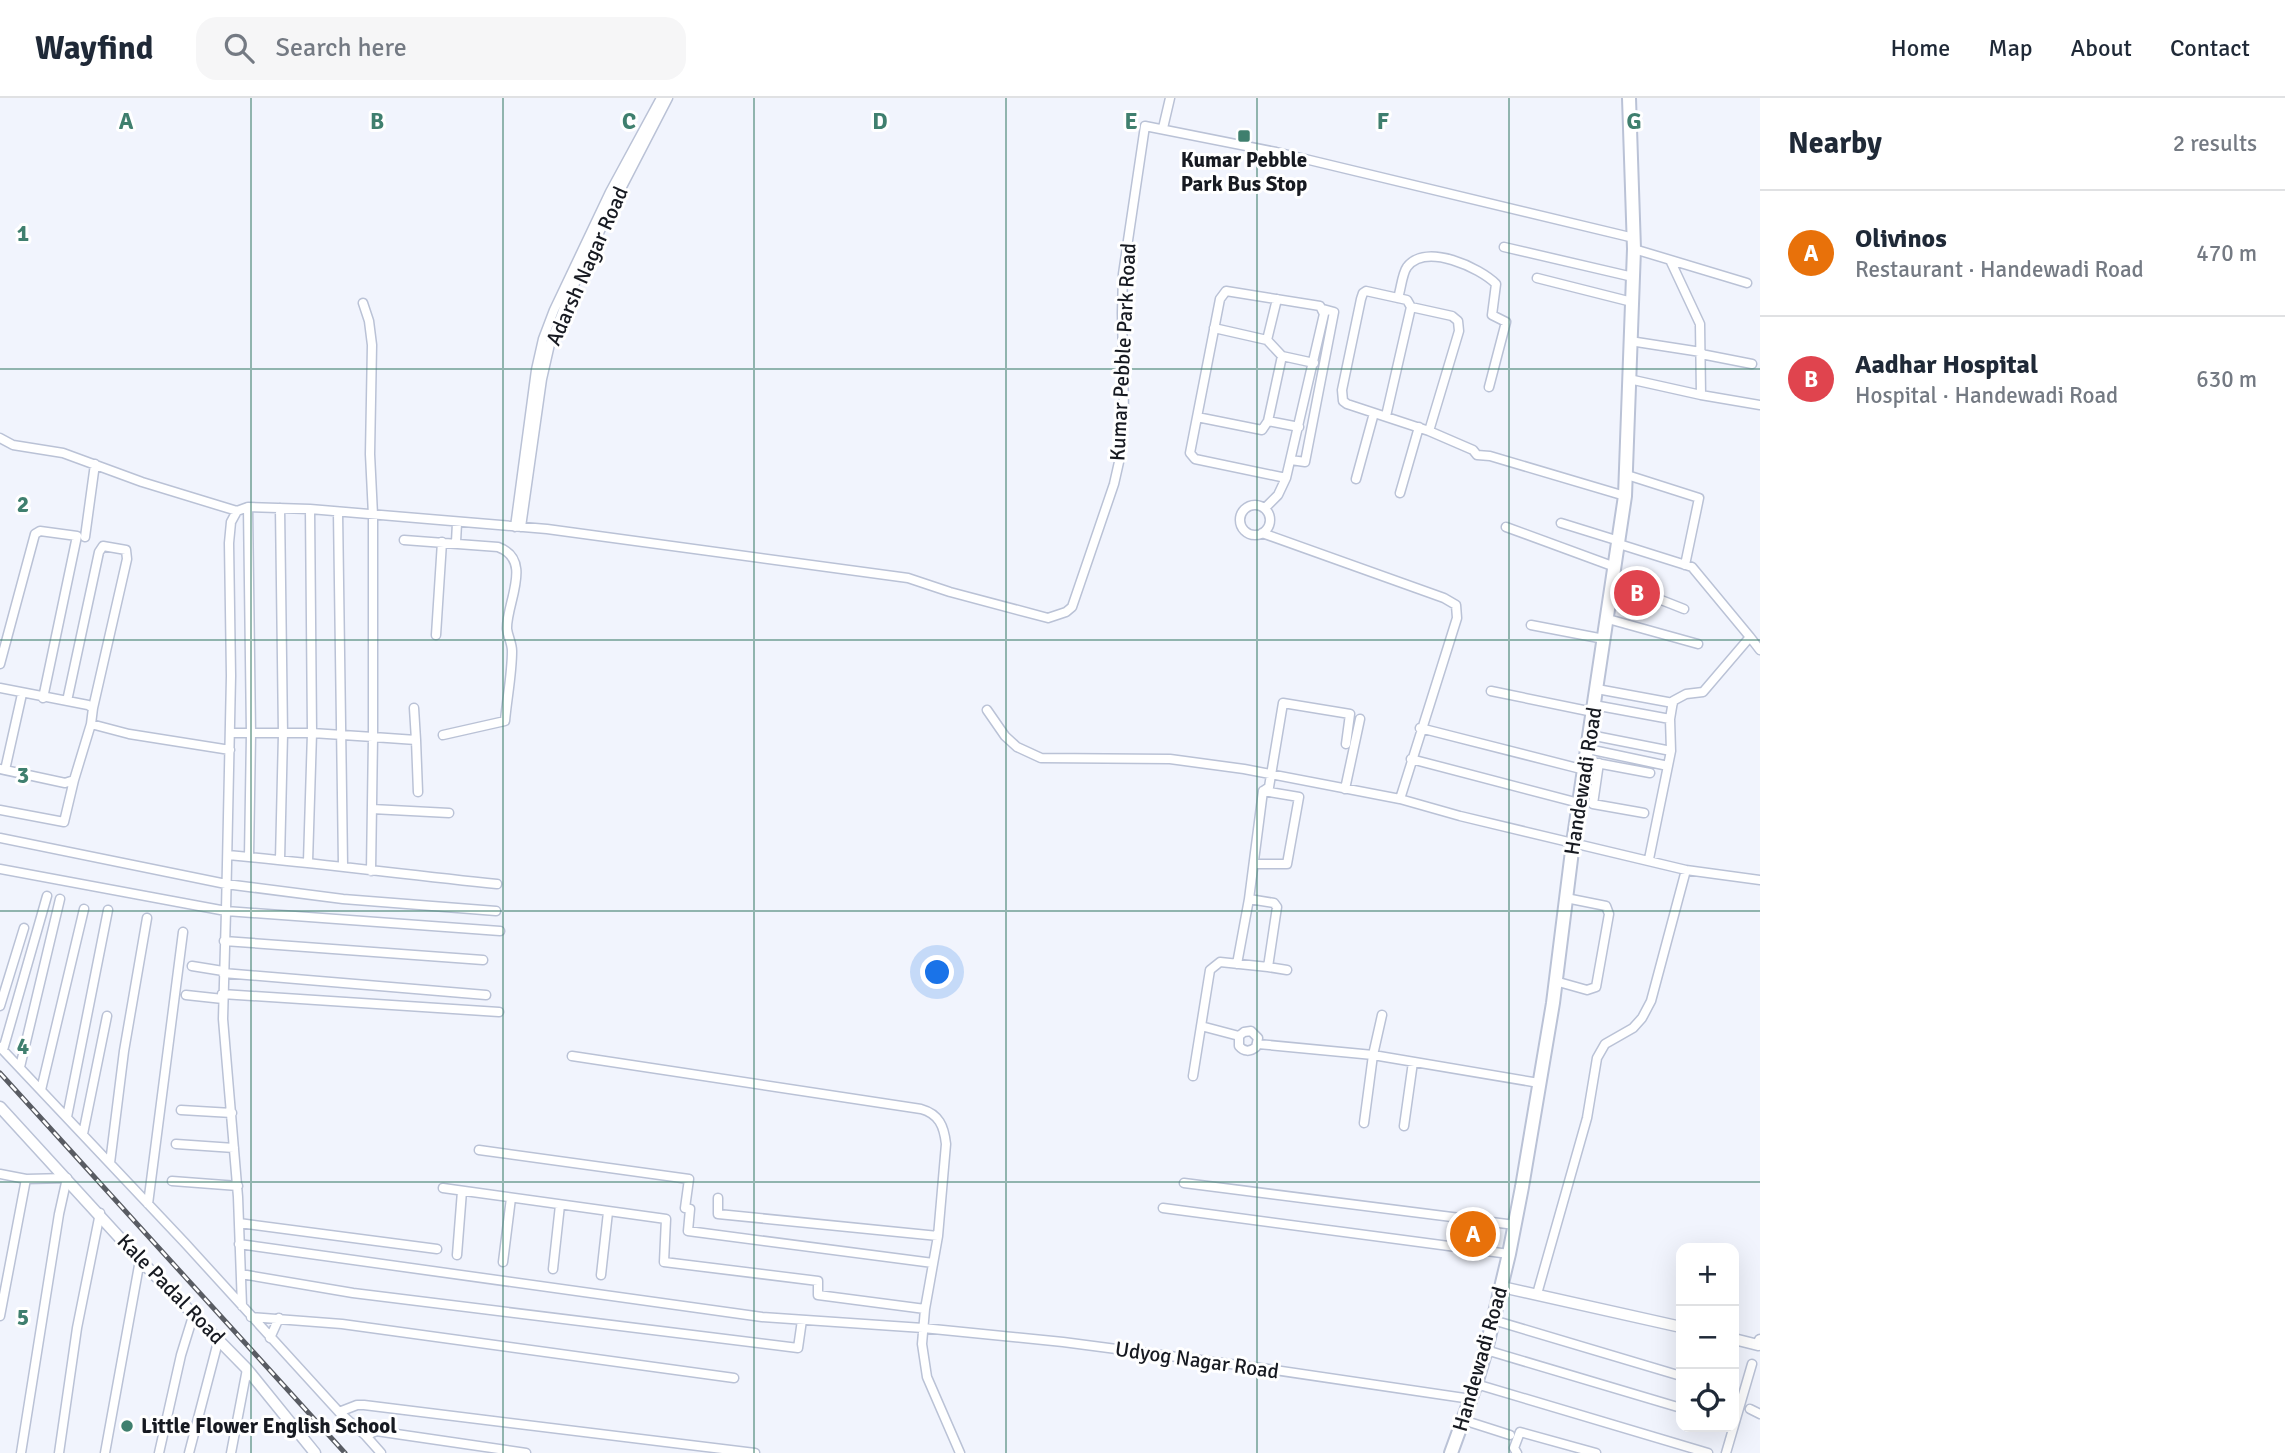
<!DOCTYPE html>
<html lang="en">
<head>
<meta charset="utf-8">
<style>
	body { margin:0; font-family:Signika,sans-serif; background:#f6f6f7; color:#1f2937 }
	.controls { position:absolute; right:21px; bottom:21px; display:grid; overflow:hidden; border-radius:14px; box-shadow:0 7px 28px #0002 }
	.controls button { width:63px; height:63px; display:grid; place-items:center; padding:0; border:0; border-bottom:2px solid #e0e1e3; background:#fff; color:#1f2937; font:35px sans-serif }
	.you { position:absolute; left:938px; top:875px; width:24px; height:24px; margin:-18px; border:5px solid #fff; border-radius:50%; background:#1a73e8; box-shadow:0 0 0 10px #1a73e833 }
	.badge { display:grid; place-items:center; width:46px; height:46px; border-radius:50%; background:#d93025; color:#fff; font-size:23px; font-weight:700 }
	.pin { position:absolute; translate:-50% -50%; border:4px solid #fff; box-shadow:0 2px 7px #0006 }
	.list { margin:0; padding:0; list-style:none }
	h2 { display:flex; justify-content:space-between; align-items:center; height:91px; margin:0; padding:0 28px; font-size:30px }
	h2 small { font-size:23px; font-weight:400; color:#747a83 }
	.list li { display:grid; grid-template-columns:46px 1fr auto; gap:21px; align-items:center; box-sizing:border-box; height:126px; padding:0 28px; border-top:2px solid #e0e1e3 }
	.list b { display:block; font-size:26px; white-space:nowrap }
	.list p { margin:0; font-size:23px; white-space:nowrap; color:#747a83 }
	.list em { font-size:23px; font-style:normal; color:#747a83 }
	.icon { flex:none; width:38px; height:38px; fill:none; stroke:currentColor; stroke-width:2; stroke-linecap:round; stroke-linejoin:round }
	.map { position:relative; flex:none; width:1760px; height:1355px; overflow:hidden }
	header { display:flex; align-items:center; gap:42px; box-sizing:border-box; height:98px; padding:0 35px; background:#fff; border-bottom:2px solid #e0e1e3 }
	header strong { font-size:33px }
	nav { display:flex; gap:38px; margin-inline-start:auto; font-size:24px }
	.search { width:490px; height:63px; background:#f6f6f7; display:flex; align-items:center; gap:18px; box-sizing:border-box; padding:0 24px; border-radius:21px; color:#747a83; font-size:26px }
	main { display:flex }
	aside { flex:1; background:#fff }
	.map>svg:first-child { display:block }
</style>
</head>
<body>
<header>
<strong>Wayfind</strong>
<div class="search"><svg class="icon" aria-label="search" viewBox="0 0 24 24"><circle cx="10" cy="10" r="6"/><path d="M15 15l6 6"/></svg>Search here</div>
<nav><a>Home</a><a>Map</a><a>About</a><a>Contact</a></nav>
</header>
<main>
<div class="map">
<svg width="1760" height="1355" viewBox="0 0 1760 1355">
	<rect width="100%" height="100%" fill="#f1f4fd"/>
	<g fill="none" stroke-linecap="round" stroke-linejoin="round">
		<g stroke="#bac2d6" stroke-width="11">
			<path id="minor" d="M 1163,30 L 1170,0
				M 1504,149 L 1633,179
				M 1634,151 L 1747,185
				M 1537,180 L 1632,204
				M 1398,200 C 1401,191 1402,176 1407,169 C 1426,144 1480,170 1496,186 L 1492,217 L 1506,224 L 1489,289
				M 363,205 L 369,223 L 372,247 L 370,356 L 373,417 L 373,639 L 416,642 L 418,694
				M 1411,209 L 1452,218 L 1458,223 L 1459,233 L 1429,333
				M 1214,230 L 1267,242 L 1282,258 L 1314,265
				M 1267,242 L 1277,201
				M 1630,243 L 1701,254
				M 1701,256 L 1752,266
				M 1629,281 L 1701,297 L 1700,226 L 1671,164
				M 1701,297 L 1760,307
				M 1386,318 L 1411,209 L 1407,202 L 1366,193 L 1363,195 L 1361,201 L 1342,292 L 1343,303 L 1347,306 L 1429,333 L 1473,352 L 1477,357 L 1490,358 L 1625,398
				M 1197,319 L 1262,332 L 1268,323 L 1282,258
				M 1268,323 L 1299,329
				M 0,340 L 13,347 L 63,355 L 142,384 L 237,413 L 248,409 L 310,411 L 547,431 L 908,480 L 950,494 L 1048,520 L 1066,514 L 1072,509 L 1114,386 L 1119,364 L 1124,316 L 1122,215 L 1123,176 L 1145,28 L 1276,54 L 1634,140
				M 1291,362 L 1305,364 L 1334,214 L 1323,211
				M 1627,377 L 1699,400 L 1685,467
				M 1356,381 L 1374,315
				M 1400,395 L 1419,329
				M1240 422a15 15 0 1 1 30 0a15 15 0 1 1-30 0Z
				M 248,409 L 251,636 L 249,759
				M 1265,410 L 1278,397 L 1286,380 L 1324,216 L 1320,208 L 1226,193 L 1220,201 L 1190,355 L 1195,361 L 1286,380
				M 237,413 L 231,424 L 229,445 L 231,578 L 226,813 L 500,833
				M 338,414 L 343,767
				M 1561,425 L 1619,443
				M 515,429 L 536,272 L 543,241 L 554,212 L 610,94 L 661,0
				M 521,429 L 542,281 L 550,246 L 567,202 L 608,116 L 668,0
				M 1506,429 L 1615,469
				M 1262,435 L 1444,500 L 1456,507 L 1457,520 L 1400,701
				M 85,439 L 95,366
				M 404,442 L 498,449 C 534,462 506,505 507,531 C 508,539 512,545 512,553 C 512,576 507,600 505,623 L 443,637
				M 456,444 L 457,425
				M 1619,446 L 1692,469 L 1750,539
				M 1613,483 L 1684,511
				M 1608,521 L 1698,546
				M 1531,527 L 1604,541
				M 436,537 L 442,444
				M 0,566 L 35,436 L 40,433 L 77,438 L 43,600
				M 0,590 L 88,607 L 93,610 L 91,626
				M 1597,591 L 1673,605
				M 1491,593 L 1593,614
				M 67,603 L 99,454 L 103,448 L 126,452 L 127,461 L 93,610
				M 1594,607 L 1670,621
				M 414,610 L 416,642
				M 987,612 L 1005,638 L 1017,649 L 1041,660 L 1170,661 L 1244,671 L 1400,701 L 1460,718 L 1686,772 L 1760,782
				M 1420,630 L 1585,672
				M 230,635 L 312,635 L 373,639 L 371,773
				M 1590,637 L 1671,653
				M 1588,651 L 1668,668
				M 1411,661 L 1579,705
				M 1586,663 L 1650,675
				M 1599,665 L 1593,706 L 1644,715
				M 0,671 L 65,685 L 74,682
				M 5,672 L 22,596
				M 1345,691 L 1360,621
				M 372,711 L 449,715
				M 0,712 L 64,724 L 74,682 L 91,626 L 129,636 L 230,652
				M 0,740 L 226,786 L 343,801 L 496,813
				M 228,757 C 318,765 407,777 497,786
				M 1649,761 L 1671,653 L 1670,621 L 1673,603 L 1686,596 L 1703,594 L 1750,539 L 1760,552
				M 280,762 L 283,636 L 280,410
				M 308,764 L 312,635 L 310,411
				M 1254,766 L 1287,766 L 1299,699 L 1263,693
				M 0,771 L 226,813 L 223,921 L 238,1099 L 242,1208
				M 224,843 L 483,862
				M 1237,866 L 1249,801
				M 192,868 L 223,873
				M 1287,872 L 1268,869 L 1277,809 L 1274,805 L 1249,801 L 1263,693 L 1269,689 L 1283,605 L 1350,616 L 1346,646
				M 223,875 L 486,897
				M 1555,883 L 1587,892 L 1596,889 L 1609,816 L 1606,808 L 1566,800
				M 222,896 L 499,914
				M 186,897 L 223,901
				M 0,908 L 24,830
				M 1201,928 L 1239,938 L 1244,934 L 1251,933 L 1258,940 L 1256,949 C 1250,954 1244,954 1239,948 L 1239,938
				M 1258,946 L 1373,957 L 1539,985
				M 0,949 L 185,1145 L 339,1314 L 366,1338
				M 3,952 L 47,798
				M 572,958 L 921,1011 C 939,1016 944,1028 946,1046 L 938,1138 L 925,1211 L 922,1246 L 927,1279 L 960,1355
				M 20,969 L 60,801
				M 1193,978 L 1210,872 L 1220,864 L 1268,869
				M 41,992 L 84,811
				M 181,1012 L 232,1015
				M 67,1019 L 108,812
				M 1364,1025 L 1373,957 L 1382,917
				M 1404,1028 L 1413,964
				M 83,1036 L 107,918
				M 176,1046 L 234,1050
				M 479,1052 L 689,1081 L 685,1110 L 690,1111 L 688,1133 L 933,1165
				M 110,1065 L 124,953 L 147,820
				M 0,1076 L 26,1081 L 67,1080 L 59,1116 L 21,1355
				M 172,1083 L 238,1088
				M 1184,1085 L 1515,1127
				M 443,1090 L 666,1121 L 664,1164 L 818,1183 L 818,1197 L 925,1211
				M 718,1100 L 718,1116 L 938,1138
				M 148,1106 L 183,834
				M 1163,1110 L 1509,1156
				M 239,1125 L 437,1151
				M 239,1146 L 762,1219 L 923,1230 L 1063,1244 L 1261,1270 L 1471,1301
				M 457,1157 L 462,1093
				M 503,1164 L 511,1100
				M 553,1171 L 560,1107
				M 241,1176 L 353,1195 L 798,1250 L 802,1222
				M 601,1177 L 608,1114
				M 1537,1196 L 1587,1020 L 1597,960 L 1605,946 L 1633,930 L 1642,920 L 1651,903 L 1686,772
				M 0,1218 L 26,1081
				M 251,1219 L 342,1226 L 734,1280
				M 1493,1222 L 1681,1278
				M 270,1240 L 279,1220
				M 1486,1252 L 1681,1310
				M 1476,1286 L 1708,1355
				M 1750,1311 L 1760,1316
				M 339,1314 L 357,1307 L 364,1307 L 755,1355
				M 1463,1322 L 1510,1337
				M 59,1355 L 77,1230 L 100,1115
				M 105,1355 L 140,1162
				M 159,1355 L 181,1257 L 194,1215
				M 189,1355 L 219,1240
				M 231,1355 L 247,1271
				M 381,1355 L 366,1338 L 376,1333 L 526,1355
				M 1517,1355 L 1514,1350 L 1520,1334 L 1596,1355
				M 1726,1355 L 1752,1266"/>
		</g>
		<g stroke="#bac2d6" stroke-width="13">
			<path id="tertiary" d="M 0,1009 L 140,1162 L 247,1271 L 315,1355
				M 1502,1189 L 1681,1229
				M 1734,1241 L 1758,1247 L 1760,1242"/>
		</g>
		<g stroke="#bac2d6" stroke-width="16">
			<path id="secondary" d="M 1451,1355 L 1476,1286 L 1486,1252 L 1509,1156 L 1522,1089 L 1553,905 L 1573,745 L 1625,398 L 1634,151 L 1629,0"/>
		</g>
		<use href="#minor" stroke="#fff" stroke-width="8"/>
		<use href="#tertiary" stroke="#fff" stroke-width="10"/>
		<use href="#secondary" stroke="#fff" stroke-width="12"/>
		<g stroke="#595c63" stroke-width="5">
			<path id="rail" d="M 0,975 L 345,1355"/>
		</g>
		<use href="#rail" stroke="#fff" stroke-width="2.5" stroke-dasharray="8" stroke-linecap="butt"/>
	</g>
	<path fill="none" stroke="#3f7f6e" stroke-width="2" stroke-opacity="0.55" d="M 251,0 L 251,1355M 503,0 L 503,1355M 754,0 L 754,1355M 1006,0 L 1006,1355M 1257,0 L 1257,1355M 1509,0 L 1509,1355M 0,271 L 1760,271M 0,542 L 1760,542M 0,813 L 1760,813M 0,1084 L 1760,1084"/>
	<g fill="#3f7f6e" stroke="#fff" stroke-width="2.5">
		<rect x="1237" y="31" width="14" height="14" rx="3.5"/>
		<circle cx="127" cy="1328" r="7"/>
	</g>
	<g text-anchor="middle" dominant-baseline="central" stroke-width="6" stroke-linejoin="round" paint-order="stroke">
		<g font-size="21" font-weight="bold" fill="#171a21" stroke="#fff">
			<text x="1244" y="62">Kumar Pebble<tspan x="1244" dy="24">Park Bus Stop</tspan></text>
			<text x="141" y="1328" text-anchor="start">Little Flower English School</text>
		</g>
		<g font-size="21" fill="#171a21" stroke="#fff">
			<text transform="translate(587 168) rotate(-66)">Adarsh Nagar Road</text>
			<text transform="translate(1123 254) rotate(-87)">Kumar Pebble Park Road</text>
			<text transform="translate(1583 683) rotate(-81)">Handewadi Road</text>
			<text transform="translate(171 1191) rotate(46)">Kale Padal Road</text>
			<text transform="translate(1480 1261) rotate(-74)">Handewadi Road</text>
			<text transform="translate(1197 1262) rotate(8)">Udyog Nagar Road</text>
		</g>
	</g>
	<g font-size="23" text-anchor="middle" font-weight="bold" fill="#3f7f6e" stroke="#fff" stroke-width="6" stroke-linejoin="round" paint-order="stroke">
		<text x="126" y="31">A</text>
		<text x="377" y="31">B</text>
		<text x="629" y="31">C</text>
		<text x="880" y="31">D</text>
		<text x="1131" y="31">E</text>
		<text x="1383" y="31">F</text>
		<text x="1634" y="31">G</text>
		<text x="23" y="143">1</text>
		<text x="23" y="414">2</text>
		<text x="23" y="685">3</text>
		<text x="23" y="956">4</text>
		<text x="23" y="1227">5</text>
	</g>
</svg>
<div class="controls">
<button>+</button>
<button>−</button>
<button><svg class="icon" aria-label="locate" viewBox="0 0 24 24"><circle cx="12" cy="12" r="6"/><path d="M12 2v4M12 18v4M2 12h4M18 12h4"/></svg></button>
</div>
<div class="you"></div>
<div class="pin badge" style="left:1473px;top:1136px;background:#e8710a">A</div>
<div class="pin badge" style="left:1637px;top:495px;background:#e0444e">B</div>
</div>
<aside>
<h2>Nearby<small>2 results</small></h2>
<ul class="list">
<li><span class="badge" style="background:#e8710a">A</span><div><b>Olivinos</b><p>Restaurant · Handewadi Road</p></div><em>470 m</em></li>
<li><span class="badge" style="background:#e0444e">B</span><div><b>Aadhar Hospital</b><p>Hospital · Handewadi Road</p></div><em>630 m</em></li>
</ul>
</aside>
</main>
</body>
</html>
